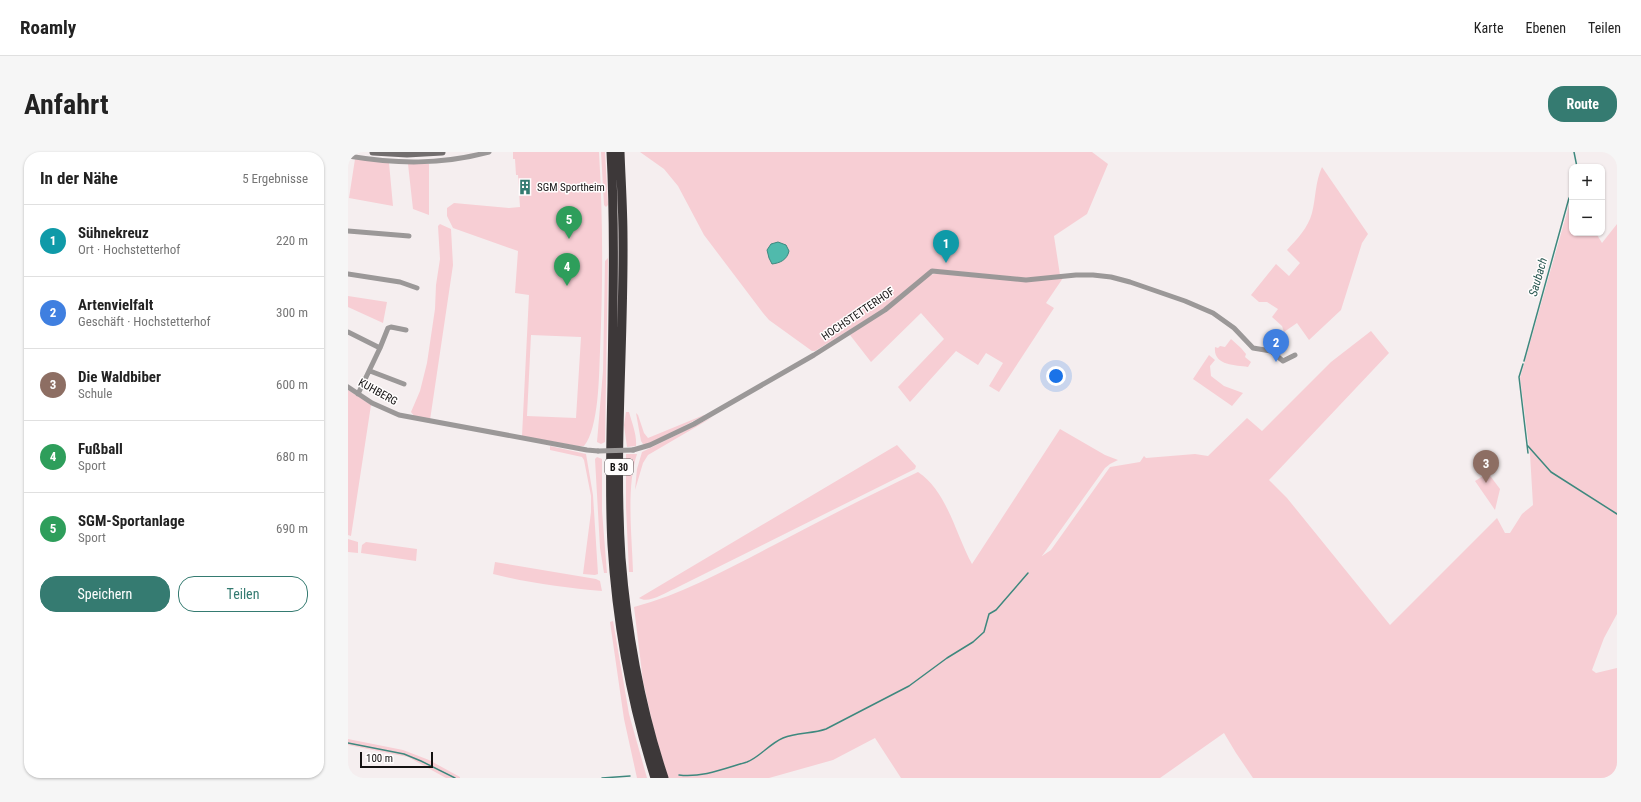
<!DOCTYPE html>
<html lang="de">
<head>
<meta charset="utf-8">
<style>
	body { margin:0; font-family:"Roboto Condensed",sans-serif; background:#f6f6f6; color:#222 }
	.controls { position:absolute; right:12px; top:12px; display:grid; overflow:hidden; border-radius:8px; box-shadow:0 1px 3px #0004 }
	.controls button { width:36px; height:36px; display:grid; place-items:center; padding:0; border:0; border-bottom:1px solid #e0e0e0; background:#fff; color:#222; font:20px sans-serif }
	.scale { position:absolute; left:12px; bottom:10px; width:73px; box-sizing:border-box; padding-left:4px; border:2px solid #141212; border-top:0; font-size:11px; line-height:14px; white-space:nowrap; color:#141212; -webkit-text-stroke:3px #fffdfd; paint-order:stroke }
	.you { position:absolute; left:708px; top:224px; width:14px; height:14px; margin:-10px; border:3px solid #fff; border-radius:50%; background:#1a73e8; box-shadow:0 0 0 6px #1a73e833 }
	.badge { display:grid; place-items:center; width:26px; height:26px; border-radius:50%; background:#357b71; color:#fff; font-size:13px; font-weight:700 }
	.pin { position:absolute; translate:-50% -33px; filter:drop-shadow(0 1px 2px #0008) }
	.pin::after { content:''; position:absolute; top:21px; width:14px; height:12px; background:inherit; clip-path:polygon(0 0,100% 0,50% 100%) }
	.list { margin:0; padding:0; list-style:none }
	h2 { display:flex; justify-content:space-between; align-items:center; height:52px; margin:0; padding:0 16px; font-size:17px }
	h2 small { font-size:13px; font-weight:400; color:#767676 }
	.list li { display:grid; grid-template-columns:26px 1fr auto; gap:12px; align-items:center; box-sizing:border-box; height:72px; padding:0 16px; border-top:1px solid #e0e0e0 }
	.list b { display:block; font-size:15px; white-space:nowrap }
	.list p { margin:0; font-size:13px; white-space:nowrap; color:#767676 }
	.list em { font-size:13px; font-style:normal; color:#767676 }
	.actions { display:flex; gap:8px; padding:12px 16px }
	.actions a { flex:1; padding:9px 0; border:1px solid #357b71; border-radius:16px; text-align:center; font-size:14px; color:#357b71 }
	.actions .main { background:#357b71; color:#fff }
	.map { position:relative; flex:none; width:1269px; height:626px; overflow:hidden; border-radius:16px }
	header { display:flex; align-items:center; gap:24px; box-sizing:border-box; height:56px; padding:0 20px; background:#fff; border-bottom:1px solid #e0e0e0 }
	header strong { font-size:19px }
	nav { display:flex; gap:22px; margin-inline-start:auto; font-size:14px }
	.intro { display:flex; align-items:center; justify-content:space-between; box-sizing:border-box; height:96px; padding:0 24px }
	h1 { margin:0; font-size:28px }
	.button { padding:10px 18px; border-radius:16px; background:#357b71; color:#fff; font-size:14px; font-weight:700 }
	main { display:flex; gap:24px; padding:0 24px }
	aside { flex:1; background:#fff; border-radius:16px; box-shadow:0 1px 3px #0004 }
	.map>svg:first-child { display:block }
</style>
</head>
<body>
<header>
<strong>Roamly</strong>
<nav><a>Karte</a><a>Ebenen</a><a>Teilen</a></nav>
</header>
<div class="intro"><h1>Anfahrt</h1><a class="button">Route</a></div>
<main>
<aside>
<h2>In der Nähe<small>5 Ergebnisse</small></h2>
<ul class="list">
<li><span class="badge" style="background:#0f9aa8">1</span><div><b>Sühnekreuz</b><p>Ort · Hochstetterhof</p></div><em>220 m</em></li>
<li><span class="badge" style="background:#3f7fe0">2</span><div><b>Artenvielfalt</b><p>Geschäft · Hochstetterhof</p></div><em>300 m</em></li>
<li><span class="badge" style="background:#8d6e63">3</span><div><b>Die Waldbiber</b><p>Schule</p></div><em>600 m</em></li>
<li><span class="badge" style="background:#2e9e5b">4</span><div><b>Fußball</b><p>Sport</p></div><em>680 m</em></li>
<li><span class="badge" style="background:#2e9e5b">5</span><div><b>SGM-Sportanlage</b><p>Sport</p></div><em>690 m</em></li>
</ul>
<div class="actions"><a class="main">Speichern</a><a>Teilen</a></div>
</aside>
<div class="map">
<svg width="1269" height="626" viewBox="0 0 1269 626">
	<rect width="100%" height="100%" fill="#f5eeef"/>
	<path fill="#f7ced4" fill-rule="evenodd" d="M 165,0 L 251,0 C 255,66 255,132 252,199 C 251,222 251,276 236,294 L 230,294 L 174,284 L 181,143 L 167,141 L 170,99 L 105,76 L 99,64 L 99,56 L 106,51 L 161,56 L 172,55 L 170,23 L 168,23 L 167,7 L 165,7 ZM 183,183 L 233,185 L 228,266 L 179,264 Z
		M 253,0 L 257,0 L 260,53 L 258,55 L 256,53 Z
		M 292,0 L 744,0 L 760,12 L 739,62 L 706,84 L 712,123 L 678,126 L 584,117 L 534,158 L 467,199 L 464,199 L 421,168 L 415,161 L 356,83 L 330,34 L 316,17 Z
		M 7,7 L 41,11 L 45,54 L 1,46 Z
		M 60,12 L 81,12 L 81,63 L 65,57 Z
		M 974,15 L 1020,82 L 1014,91 L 993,158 L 961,188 L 949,171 L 936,180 L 934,174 L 924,165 L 930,157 L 919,150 L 911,150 L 903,143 L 928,112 L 941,124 L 952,111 L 939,98 C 949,87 960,76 964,61 C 968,46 967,30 974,15 Z
		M 1222,50 L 1224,51 L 1224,81 L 1248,81 L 1254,91 L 1269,72 L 1269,462 L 1256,486 L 1244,518 L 1248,521 L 1269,516 L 1269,626 L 905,626 L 888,601 L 876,581 L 812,626 L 553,626 L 527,586 L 485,608 L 421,626 L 320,626 L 306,578 L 295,529 L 286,455 C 335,442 381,416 426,393 C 473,368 522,343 570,320 C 599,339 608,383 624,412 L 712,277 L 757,303 L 770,308 L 762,312 L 757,316 L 694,404 L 703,398 L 762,315 L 792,310 L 796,304 L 798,306 L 847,302 L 860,304 L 899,266 L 914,279 L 983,210 L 1023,179 L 1041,201 L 921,328 L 939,346 L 1042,473 L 1149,366 L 1157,381 L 1162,381 L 1174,362 L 1185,353 L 1182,302 L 1172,226 Z
		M 92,72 L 103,77 L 105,113 L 82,268 L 67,265 L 63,260 L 72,239 L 79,211 L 87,157 L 88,133 L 92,107 L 90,74 Z
		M 260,106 L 257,290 L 253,292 L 249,290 L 255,219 L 257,109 Z
		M 590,121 L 680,129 L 715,126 L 698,151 L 706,156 L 651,240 L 641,234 L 655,211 L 638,201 L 630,213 L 608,199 L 562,250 L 550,235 L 596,187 L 573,161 L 523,210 L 502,183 L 582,123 Z
		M 0,144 L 39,150 L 35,171 L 0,155 Z
		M 883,187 L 893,196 L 898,202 L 897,205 L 903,210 L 900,215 C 887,213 865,214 867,195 L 870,196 L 872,194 L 877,195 Z
		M 861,203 L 867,208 L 862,214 L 863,224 L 876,234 L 895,241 L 884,254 L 845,227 Z
		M 0,238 L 23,253 L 3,384 L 0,383 Z
		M 278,260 L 281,260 C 284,271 289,283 288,294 L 279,295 L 276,273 Z
		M 288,261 L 290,263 L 296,281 L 300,286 L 356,263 L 357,263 L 299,293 L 295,292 L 293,289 Z
		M 365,265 L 300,303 L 295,311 L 287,338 L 289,317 L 294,300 Z
		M 549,293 L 568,314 L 567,317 L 326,437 C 317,441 300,452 291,446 Z
		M 202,294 L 238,302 L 245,343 L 250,422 L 247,423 L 235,422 L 243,360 L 243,344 L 236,308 L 234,305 L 202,298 Z
		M 278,302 L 289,302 C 278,335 284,384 285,420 L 281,420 L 278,355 Z
		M 249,305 L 254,307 L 254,359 L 259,421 L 256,421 L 252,396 L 247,307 Z
		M 1140,321 L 1152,337 L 1147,358 L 1127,329 Z
		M 0,387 L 10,390 L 10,401 L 0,400 Z
		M 18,390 L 69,397 L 68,409 L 13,401 L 14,393 Z
		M 147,410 L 248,427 L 252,429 L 254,439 C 218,436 180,431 145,422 Z
		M 265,469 L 281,562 L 299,626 L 289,626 L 276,567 L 262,470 Z
		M 0,587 L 55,598 L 81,608 L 112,625 L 112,626 L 98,626 L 60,605 L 0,593 Z"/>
	<path fill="#50baac" stroke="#3e887e" d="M 430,90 L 438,93 L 441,99 C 439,108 432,111 424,112 L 421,106 L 419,98 L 423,92 Z"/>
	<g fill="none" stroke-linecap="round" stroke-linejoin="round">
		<path stroke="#3e887e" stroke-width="1.5" d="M 1226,0 L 1229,15
			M 1176,209 L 1221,46
			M 1175,212 L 1171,225 L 1180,301
			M 1179,293 L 1203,320 L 1269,362
			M 0,591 L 56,602 L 73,609 L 107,626
			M 331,623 C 354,626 378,616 399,610 C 412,605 421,592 435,586 C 449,580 464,582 478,577 L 561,534 L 599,506 L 625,490 L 636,480 L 641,462 L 648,458 L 680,421
			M 254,626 L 282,624"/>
		<path stroke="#9b9898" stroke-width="5" d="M 0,4 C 49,12 92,13 141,0
			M 0,79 L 61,84
			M 0,122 L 52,130 L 69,136
			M 0,180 L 32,196 L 10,242
			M 32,196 L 40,176 L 43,175 L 58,178
			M 22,219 L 56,232
			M 0,235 L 24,251 L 51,263 L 239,298 L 250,299
			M 285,298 L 302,293 L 346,272 L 466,203 L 537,158 L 584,119 L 678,128 L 728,123 L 745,123 L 763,125 L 782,130 L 837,149 L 865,161 L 886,176 L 905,196 L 923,199 L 935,209 L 947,203"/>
		<path stroke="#726e6e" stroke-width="7" d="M 25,0 L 59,2 L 94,0"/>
		<path stroke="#3d3839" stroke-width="9" d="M 263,0 C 267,77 265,154 264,231 C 263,285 261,339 264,393 C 269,472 283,550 307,626
			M 272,0 C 273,28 275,57 275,86 C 276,192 266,299 273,406 C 279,481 292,554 316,626"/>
		<path stroke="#9b9898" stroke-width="5" d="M 250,299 L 285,298"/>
	</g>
	<defs>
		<g id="building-bare" transform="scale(1.2)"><path d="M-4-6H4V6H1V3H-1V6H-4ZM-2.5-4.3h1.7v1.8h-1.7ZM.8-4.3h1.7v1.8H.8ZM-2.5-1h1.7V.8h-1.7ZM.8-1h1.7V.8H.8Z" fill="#357b71" stroke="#fffdfd" stroke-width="2.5" paint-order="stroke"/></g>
	</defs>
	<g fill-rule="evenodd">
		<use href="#building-bare" x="177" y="35"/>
	</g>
	<g text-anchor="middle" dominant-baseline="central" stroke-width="3" stroke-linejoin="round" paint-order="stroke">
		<rect fill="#fffdfd" stroke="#5a5858" stroke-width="1" x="257" y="307" width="28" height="16" rx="3"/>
		<g font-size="10" font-weight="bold" fill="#141212">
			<text x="271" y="315">B 30</text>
		</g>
		<g font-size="11" fill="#141212" stroke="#fffdfd" text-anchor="start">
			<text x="189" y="35">SGM Sportheim</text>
		</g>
		<g font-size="11" fill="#141212" stroke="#fffdfd">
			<text transform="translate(510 162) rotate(-34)">HOCHSTETTERHOF</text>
			<text transform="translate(30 240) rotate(29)">KUHBERG</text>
		</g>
		<g font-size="12" font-style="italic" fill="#27554f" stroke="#fffdfd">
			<text transform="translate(1190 125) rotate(-74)">Saubach</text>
		</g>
	</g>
</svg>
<div class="controls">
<button>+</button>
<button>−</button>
</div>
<div class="scale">100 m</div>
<div class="you"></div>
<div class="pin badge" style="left:598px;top:111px;background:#0f9aa8">1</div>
<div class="pin badge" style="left:928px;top:210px;background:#3f7fe0">2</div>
<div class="pin badge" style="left:1138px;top:331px;background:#8d6e63">3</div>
<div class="pin badge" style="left:219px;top:134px;background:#2e9e5b">4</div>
<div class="pin badge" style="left:221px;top:87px;background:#2e9e5b">5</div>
</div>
</main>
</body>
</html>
